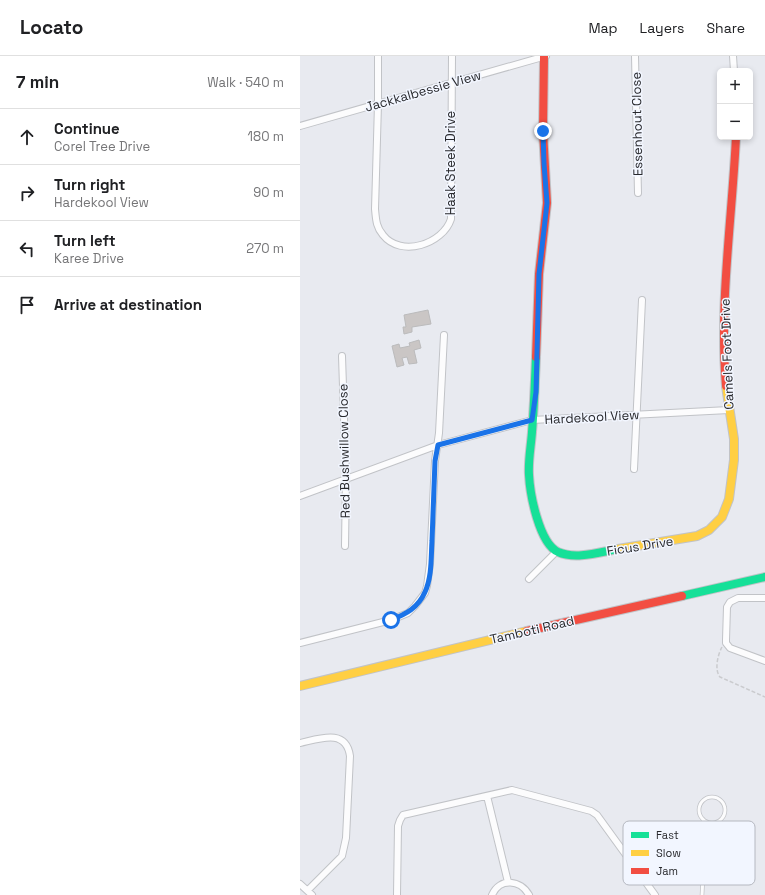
<!DOCTYPE html>
<html lang="en">
<head>
<meta charset="utf-8">
<style>
	body { margin:0; font-family:"Space Grotesk",sans-serif; background:#f2f2f2; color:#202124 }
	.controls { position:absolute; right:12px; top:12px; display:grid; overflow:hidden; border-radius:6px; box-shadow:0 2px 6px #0003 }
	.controls button { width:36px; height:36px; display:grid; place-items:center; padding:0; border:0; border-bottom:1px solid #e0e0e0; background:#fff; color:#202124; font:20px sans-serif }
	.stop { position:absolute; width:12px; height:12px; margin:-9px; border:3px solid #1a73e8; border-radius:50%; background:#fff }
	.stop.end { background:#1a73e8; border-color:#fff; box-shadow:0 1px 4px #0008 }
	.list { margin:0; padding:0; list-style:none }
	h2 { display:flex; justify-content:space-between; align-items:center; height:52px; margin:0; padding:0 16px; font-size:17px }
	h2 small { font-size:13px; font-weight:400; color:#757577 }
	.list li { display:grid; grid-template-columns:26px 1fr auto; gap:12px; align-items:center; box-sizing:border-box; height:56px; padding:0 16px; border-top:1px solid #e0e0e0 }
	.list b { display:block; font-size:15px; white-space:nowrap }
	.list p { margin:0; font-size:13px; white-space:nowrap; color:#757577 }
	.list em { font-size:13px; font-style:normal; color:#757577 }
	.icon { flex:none; width:22px; height:22px; fill:none; stroke:currentColor; stroke-width:2; stroke-linecap:round; stroke-linejoin:round }
	.map { position:relative; flex:none; width:465px; height:839px; overflow:hidden }
	header { display:flex; align-items:center; gap:24px; box-sizing:border-box; height:56px; padding:0 20px; background:#fff; border-bottom:1px solid #e0e0e0 }
	header strong { font-size:19px }
	nav { display:flex; gap:22px; margin-inline-start:auto; font-size:14px }
	main { display:flex }
	aside { flex:1; background:#fff }
	.map>svg:first-child { display:block }
</style>
</head>
<body>
<header>
<strong>Locato</strong>
<nav><a>Map</a><a>Layers</a><a>Share</a></nav>
</header>
<main>
<aside>
<h2>7 min<small>Walk · 540 m</small></h2>
<ul class="list">
<li><svg class="icon" aria-label="ahead" viewBox="0 0 24 24"><path d="M12 20V5M6 11l6-6 6 6"/></svg><div><b>Continue</b><p>Corel Tree Drive</p></div><em>180 m</em></li>
<li><svg class="icon" aria-label="right" viewBox="0 0 24 24"><path d="M7 20v-9h11M14 6l5 5-5 5"/></svg><div><b>Turn right</b><p>Hardekool View</p></div><em>90 m</em></li>
<li><svg class="icon" aria-label="left" viewBox="0 0 24 24"><path d="M17 20v-9H6M10 6l-5 5 5 5"/></svg><div><b>Turn left</b><p>Karee Drive</p></div><em>270 m</em></li>
<li><svg class="icon" aria-label="arrive" viewBox="0 0 24 24"><path d="M6 21V4h12l-3 4 3 4H6"/></svg><div><b>Arrive at destination</b></div></li>
</ul>
</aside>
<div class="map">
<svg width="465" height="839" viewBox="0 0 465 839">
	<rect width="100%" height="100%" fill="#e8eaf0"/>
	<path fill="#cac6c5" stroke="#bbbbbc" d="M 128,254 L 131,268 L 112,271 L 112,276 L 104,278 L 103,271 L 106,271 L 104,259 Z
		M 119,284 L 121,292 L 114,294 L 117,307 L 109,308 L 107,301 L 102,302 L 104,309 L 97,311 L 92,290 L 99,288 L 100,292 L 110,290 L 109,287 Z"/>
	<g fill="none" stroke-linecap="round" stroke-linejoin="round">
		<g stroke="#c1c3c7" stroke-width="4.5">
			<path id="lane" d="M399 754a13 13 0 1 1 26 0a13 13 0 1 1-26 0Z
				M 405,783 L 415,767
				M 402,839 L 405,783 L 403,763"/>
		</g>
		<g stroke="#c1c3c7" stroke-width="8">
			<path id="street" d="M 78,0 L 78,48 L 75,153 C 76,163 76,171 83,179 C 101,202 143,188 151,163 L 152,0
				M 335,0 L 338,137
				M 433,0 L 434,15
				M 0,70 L 246,0
				M 42,300 L 46,422 L 45,490
				M 334,413 L 342,244
				M 0,440 L 138,389 L 232,364 L 429,354
				M 229,523 L 257,495
				M 465,542 L 438,542 L 430,546 L 427,551 L 426,584 L 426,587 L 430,592 L 465,605
				M 0,587 L 91,564 L 108,557 L 115,550 L 125,537 L 127,530 L 130,508 L 135,405 L 139,377 L 144,279
				M 0,687 C 19,683 46,672 50,700 L 46,782 L 42,800 L 8,834
				M 187,740 L 208,826
				M 0,828 L 12,839
				M 97,839 L 98,770 L 100,764 L 103,759 L 212,734 L 291,755 L 297,759 L 355,839
				M 192,839 C 200,821 221,824 229,839"/>
		</g>
		<g stroke="#c1c3c7" stroke-width="10">
			<path id="fast" d="M 236,301 C 235,326 234,351 232,376 C 231,390 228,405 229,419 C 230,438 239,487 258,496 C 276,504 300,496 318,493
				M 382,540 L 465,521"/>
		</g>
		<g stroke="#c1c3c7" stroke-width="10">
			<path id="slow" d="M 318,493 L 397,480 L 409,474 L 422,461 L 429,443 L 434,404 L 434,383 L 426,330
				M 0,630 L 227,575"/>
		</g>
		<g stroke="#c1c3c7" stroke-width="10">
			<path id="jam" d="M 236,301 L 239,218 L 247,147 L 243,75 L 244,1
				M 426,330 C 419,247 432,164 436,81
				M 227,575 L 382,540"/>
		</g>
		<path stroke="#cacbce" stroke-width="1.5" stroke-dasharray="4 2" stroke-linecap="butt" d="M 422,591 C 418,598 414,614 420,621 L 465,641"/>
		<use href="#lane" stroke="#fcfcfd" stroke-width="3"/>
		<use href="#street" stroke="#fcfcfd" stroke-width="6"/>
		<use href="#fast" stroke="#16e098" stroke-width="8"/>
		<use href="#slow" stroke="#ffcf43" stroke-width="8"/>
		<use href="#jam" stroke="#f24e42" stroke-width="8"/>
	</g>
	<g fill="none" stroke-linecap="round" stroke-linejoin="round">
		<path stroke="#1a73e8" stroke-width="5" d="M 91,564 C 106,558 118,552 125,536 C 132,521 131,501 132,485 C 133,458 134,432 135,405 L 138,389 L 232,364 L 236,336 L 239,218 L 247,147 L 244,108 L 243,75"/>
	</g>
	<g text-anchor="middle" dominant-baseline="central" stroke-width="3" stroke-linejoin="round" paint-order="stroke">
		<g font-size="13" fill="#28292d" stroke="#f2f6ff">
			<text transform="translate(123 35) rotate(-16)">Jackkalbessie View</text>
			<text transform="translate(337 68) rotate(-91)">Essenhout Close</text>
			<text transform="translate(150 107) rotate(-90)">Haak Steek Drive</text>
			<text transform="translate(427 298) rotate(-92)">Camels Foot Drive</text>
			<text transform="translate(292 361) rotate(-3)">Hardekool View</text>
			<text transform="translate(44 395) rotate(-91)">Red Bushwillow Close</text>
			<text transform="translate(340 490) rotate(-9)">Ficus Drive</text>
			<text transform="translate(232 574) rotate(-13)">Tamboti Road</text>
		</g>
	</g>
	<rect x="323" y="765" width="132" height="64" rx="6" fill="#f2f6ff" stroke="#b5b8c0" stroke-width="1"/>
	<rect x="331" y="776" width="18" height="6" fill="#16e098"/>
	<rect x="331" y="794" width="18" height="6" fill="#ffcf43"/>
	<rect x="331" y="812" width="18" height="6" fill="#f24e42"/>
	<g font-size="11" fill="#28292d">
		<text x="356" y="783">Fast</text>
		<text x="356" y="801">Slow</text>
		<text x="356" y="819">Jam</text>
	</g>
</svg>
<div class="controls">
<button>+</button>
<button>−</button>
</div>
<div class="stop" style="left:91px;top:564px"></div>
<div class="stop end" style="left:243px;top:75px"></div>
</div>
</main>
</body>
</html>
